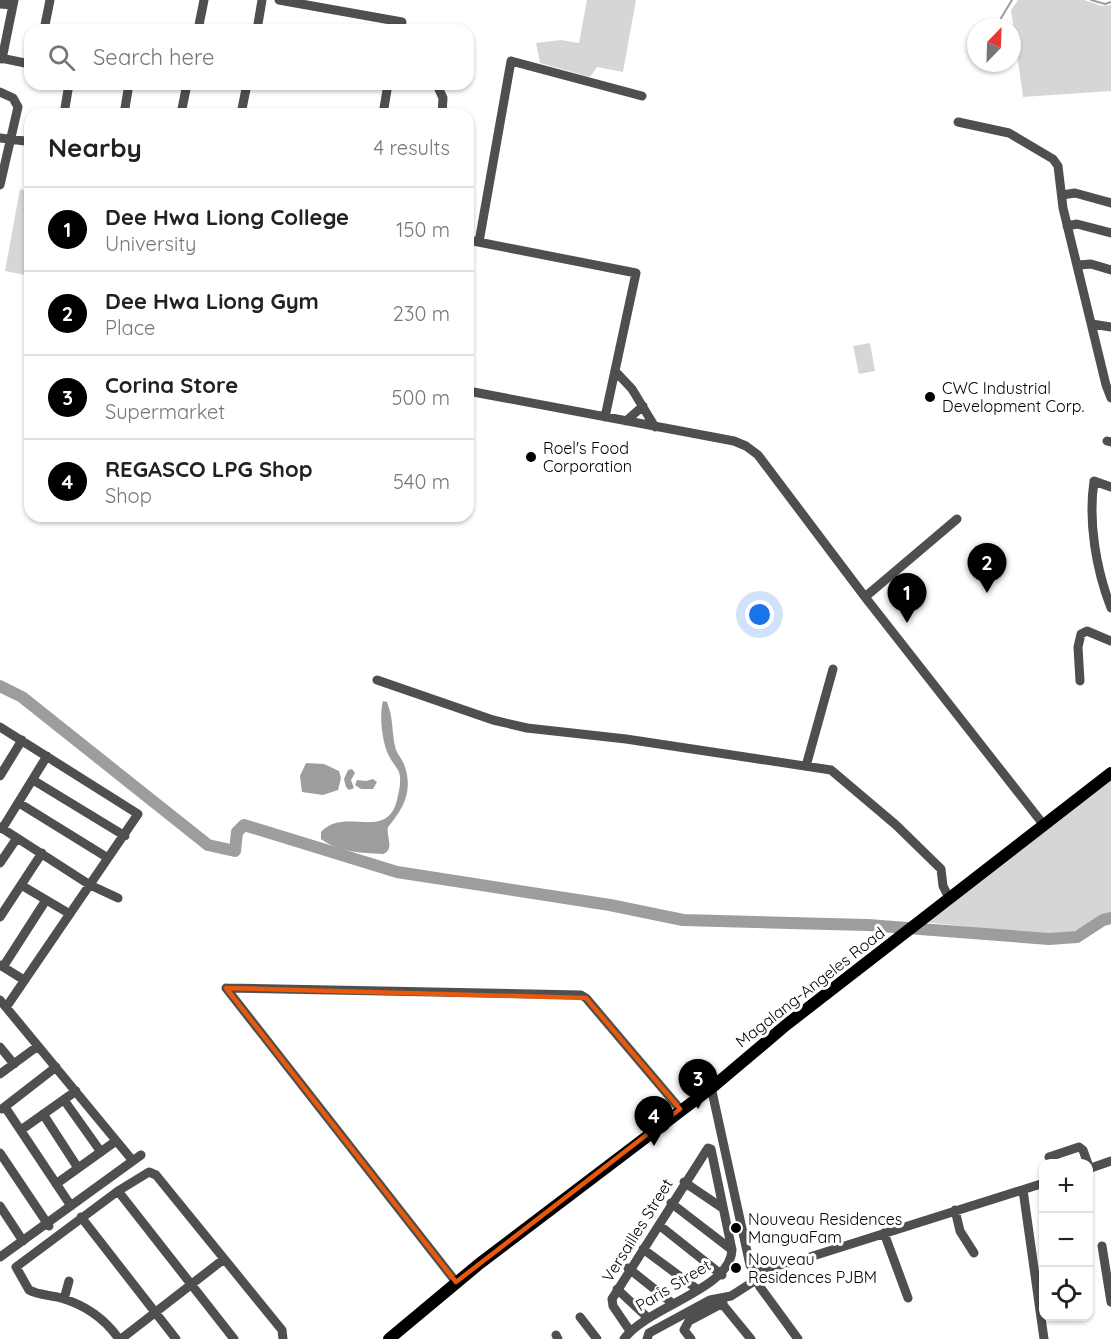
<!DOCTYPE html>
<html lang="en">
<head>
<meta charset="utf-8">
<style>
	body { margin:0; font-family:Quicksand,sans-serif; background:#f6f6f6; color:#222 }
	.controls { position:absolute; right:18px; bottom:18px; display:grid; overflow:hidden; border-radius:12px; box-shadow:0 2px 4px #0004 }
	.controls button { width:54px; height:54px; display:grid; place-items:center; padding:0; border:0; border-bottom:2px solid #e0e0e0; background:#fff; color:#222; font:30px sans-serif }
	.compass { position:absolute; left:967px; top:18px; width:54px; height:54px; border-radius:50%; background:#fff; box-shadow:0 2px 4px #0004; rotate:23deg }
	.you { position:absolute; left:760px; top:615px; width:21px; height:21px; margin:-15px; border:4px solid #fff; border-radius:50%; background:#1a73e8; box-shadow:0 0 0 9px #1a73e833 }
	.badge { display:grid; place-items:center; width:39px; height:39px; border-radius:50%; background:#000; color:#fff; font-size:20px; font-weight:700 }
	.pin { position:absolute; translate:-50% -50px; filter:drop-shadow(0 2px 3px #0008) }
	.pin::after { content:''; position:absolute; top:32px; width:21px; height:18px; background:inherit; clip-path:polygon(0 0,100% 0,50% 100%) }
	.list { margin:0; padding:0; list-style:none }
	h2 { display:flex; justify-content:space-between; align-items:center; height:78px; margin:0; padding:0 24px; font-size:26px }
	h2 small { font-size:20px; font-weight:400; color:#767676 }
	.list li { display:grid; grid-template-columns:39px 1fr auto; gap:18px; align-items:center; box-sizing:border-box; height:84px; padding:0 24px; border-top:2px solid #e0e0e0 }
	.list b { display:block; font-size:22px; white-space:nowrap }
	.list p { margin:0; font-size:20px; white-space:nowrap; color:#767676 }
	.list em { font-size:20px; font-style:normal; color:#767676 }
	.icon { flex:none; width:33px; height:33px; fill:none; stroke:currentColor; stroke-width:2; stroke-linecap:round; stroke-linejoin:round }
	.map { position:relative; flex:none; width:1111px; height:1339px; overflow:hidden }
	.search { position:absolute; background:#fff; box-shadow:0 2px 4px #0004; left:24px; top:24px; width:450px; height:66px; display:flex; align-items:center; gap:15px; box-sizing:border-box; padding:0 21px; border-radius:18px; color:#767676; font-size:22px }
	.panel { position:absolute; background:#fff; box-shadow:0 2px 4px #0004; left:24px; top:108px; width:450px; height:414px; border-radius:18px }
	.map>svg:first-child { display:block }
</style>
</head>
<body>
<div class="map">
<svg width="1111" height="1339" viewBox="0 0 1111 1339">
	<rect width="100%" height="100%" fill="#fff"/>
	<path fill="#d6d6d6" d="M 587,0 L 636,0 L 623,72 L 597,67 L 590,77 L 540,63 L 536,43 L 561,40 L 579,43 Z
		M 1018,0 L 1084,0 L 1102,6 L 1111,5 L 1111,91 L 1023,97 L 1011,10 Z
		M 20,189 L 30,192 L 30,276 L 5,271 Z
		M 870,343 L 875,371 L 859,374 L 853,346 Z
		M 1111,775 L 1111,913 L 1069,934 L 1054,936 L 924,922 Z"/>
	<path fill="#9d9d9d" d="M 383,701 L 387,702 L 389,708 C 393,720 392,733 395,746 C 396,754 403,759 405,767 C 413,792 403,809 388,827 C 386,838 395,849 383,854 C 362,853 338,852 321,839 L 321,832 C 345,805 390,845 398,795 C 400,788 401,779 399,772 C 396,766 392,762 389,756 C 382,743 379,715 383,701 Z
		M 306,763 L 324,764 L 339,771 L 341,778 L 338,790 L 323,795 L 302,792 L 300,776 Z
		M 352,769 L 355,773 L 351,780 L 354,788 L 349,790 L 346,787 L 344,779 L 348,770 Z
		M 373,779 L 377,782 L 373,789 L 361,789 L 355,785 L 357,780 L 366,781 Z"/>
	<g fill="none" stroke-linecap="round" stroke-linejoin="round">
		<path stroke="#9d9d9d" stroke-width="2" d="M 1091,0 L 1105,4 L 1111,2
			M 998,23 L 1012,0"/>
		<path stroke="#9d9d9d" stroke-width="12" d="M 0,686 L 22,697 L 208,845 L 235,851 L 237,832 L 244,825 L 397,872 L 610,905 L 683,920 L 868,925 L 1049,939 L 1077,937 L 1103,920 L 1111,918"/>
		<path stroke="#4f4f4f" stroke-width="9" d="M 279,0 L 402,22 L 400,30
			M 0,4 L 13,5
			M 44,30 L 50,0
			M 198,30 L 204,0
			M 257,30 L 262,0
			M 0,58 L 30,64
			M 2,59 L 14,0
			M 437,85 L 443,98 L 442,114
			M 0,92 L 13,98 L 18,107 L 0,185
			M 64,114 L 69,84
			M 124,114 L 129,84
			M 181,114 L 187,84
			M 241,114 L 247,84
			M 383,114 L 388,84
			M 958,122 L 1009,133 L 1053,159 L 1058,166 L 1063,208 L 1106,385 L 1111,398
			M 0,138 L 25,141
			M 1062,195 L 1075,193 L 1111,203
			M 1067,226 L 1077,224 L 1111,233
			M 468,240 L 636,273 L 605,417
			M 479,242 L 511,61 L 642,96
			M 1079,265 L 1091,264 L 1111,270
			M 1092,324 L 1111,327
			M 616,372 L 632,389 L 655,427
			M 468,391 L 734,441 L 746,446 L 758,455 L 865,597 L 1043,824
			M 626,421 L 643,406
			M 1107,441 L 1111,442
			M 1111,487 L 1094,481 C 1088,522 1096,569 1111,608
			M 226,516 L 238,516
			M 865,597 L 957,519
			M 377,680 L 493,720 L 527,728 L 626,739 L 831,770 L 896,825 L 941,869 L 943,886 L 949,898
			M 1080,681 L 1078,647 L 1081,634 L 1087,631 L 1111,641
			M 0,727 L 138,814 L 7,1006
			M 806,766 L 833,669
			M 0,776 L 22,740
			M 33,780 L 125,836
			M 19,803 L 108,858
			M 0,827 L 90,885 L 118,898
			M 2,829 L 47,756
			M 0,863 L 17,838
			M 21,885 L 70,914
			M 0,917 L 42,853
			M 0,965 L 24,980
			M 3,967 L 46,900
			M 226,988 L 581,995 L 586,998 L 680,1109
			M 226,988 L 456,1282
			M 0,1000 L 133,1161
			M 0,1047 L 14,1064
			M 0,1074 L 38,1046
			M 711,1087 L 750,1265 L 754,1270 L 794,1262 L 1044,1183
			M 64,1100 L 101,1152
			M 5,1107 L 71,1206
			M 2,1109 L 56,1067
			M 43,1114 L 78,1168
			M 21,1130 L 76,1091
			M 0,1153 L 49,1226
			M 1049,1157 L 1079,1147 L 1083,1150 L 1088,1164
			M 1088,1169 L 1111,1161
			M 684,1182 L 721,1207
			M 56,1184 L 116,1141
			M 1023,1190 L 1044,1339
			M 118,1191 L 234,1339
			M 671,1203 L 732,1250
			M 0,1206 L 23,1241
			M 955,1210 L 960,1231 L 974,1253
			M 81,1217 L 176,1339
			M 659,1225 L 722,1275
			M 884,1233 L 908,1298
			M 1102,1246 L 1111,1302
			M 643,1249 L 697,1289
			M 0,1257 L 141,1155
			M 628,1268 L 672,1303
			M 754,1274 L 760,1287 L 798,1339
			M 617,1289 L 647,1317
			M 64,1299 L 69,1281
			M 719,1300 L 751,1339
			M 580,1317 L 597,1339
			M 556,1335 L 558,1339
			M 119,1339 C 105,1319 85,1305 61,1298 C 50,1295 38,1295 29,1290 L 16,1267 L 118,1191 L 149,1172 L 156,1175 L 282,1330 L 283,1339
			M 121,1339 L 224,1259
			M 624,1339 C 648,1306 730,1290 732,1250 L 711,1149 L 708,1148 L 612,1299 L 613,1306 L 630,1331
			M 647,1339 L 649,1333 L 710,1300 L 731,1296 L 756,1280
			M 691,1339 L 684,1330 L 689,1321 L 723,1303"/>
		<path stroke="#000" stroke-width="12" d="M 389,1339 L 479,1264 L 715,1085 L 786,1025 L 1111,773"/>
	</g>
	<path fill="none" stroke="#e8590c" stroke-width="4.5" stroke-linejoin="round" d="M 226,988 L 586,998 L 680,1109 L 456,1282 Z"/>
	<g fill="#000" stroke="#fff" stroke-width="2">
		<circle cx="930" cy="397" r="6"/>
		<circle cx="531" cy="457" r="6"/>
		<circle cx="736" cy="1228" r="6"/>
		<circle cx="736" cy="1268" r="6"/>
	</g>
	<g text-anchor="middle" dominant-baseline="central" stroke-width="6" stroke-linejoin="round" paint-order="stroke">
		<g font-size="16" fill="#000" stroke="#fff" text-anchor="start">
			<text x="942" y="388">CWC Industrial<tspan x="942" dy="18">Development Corp.</tspan></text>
			<text x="543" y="448">Roel's Food<tspan x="543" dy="18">Corporation</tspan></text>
			<text x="748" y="1219">Nouveau Residences<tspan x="748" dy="18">ManguaFam</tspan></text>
			<text x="748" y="1259">Nouveau<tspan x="748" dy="18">Residences PJBM</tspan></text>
		</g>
		<g font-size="16" fill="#000" stroke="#fff">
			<text transform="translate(810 987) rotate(-38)">Magalang-Angeles Road</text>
			<text transform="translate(637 1230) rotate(-58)">Versailles Street</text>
			<text transform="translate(673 1285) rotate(-31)">Paris Street</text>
		</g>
	</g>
</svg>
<div class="controls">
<button>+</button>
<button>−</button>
<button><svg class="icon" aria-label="locate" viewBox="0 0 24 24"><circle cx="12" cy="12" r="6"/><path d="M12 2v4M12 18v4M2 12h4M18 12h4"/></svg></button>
</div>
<svg class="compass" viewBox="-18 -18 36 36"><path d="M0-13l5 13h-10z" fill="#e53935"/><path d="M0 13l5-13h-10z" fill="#767676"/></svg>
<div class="you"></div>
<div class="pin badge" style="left:907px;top:623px">1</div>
<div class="pin badge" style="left:987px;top:593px">2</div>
<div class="pin badge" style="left:698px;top:1109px">3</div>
<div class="pin badge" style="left:654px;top:1146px">4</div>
<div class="search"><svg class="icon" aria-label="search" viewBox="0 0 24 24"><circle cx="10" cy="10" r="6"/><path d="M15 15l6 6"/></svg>Search here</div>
<section class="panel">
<h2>Nearby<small>4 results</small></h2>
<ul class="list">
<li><span class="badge">1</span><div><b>Dee Hwa Liong College</b><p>University</p></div><em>150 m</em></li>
<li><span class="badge">2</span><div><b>Dee Hwa Liong Gym</b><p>Place</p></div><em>230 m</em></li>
<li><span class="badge">3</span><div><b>Corina Store</b><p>Supermarket</p></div><em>500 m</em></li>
<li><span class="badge">4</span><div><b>REGASCO LPG Shop</b><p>Shop</p></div><em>540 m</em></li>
</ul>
</section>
</div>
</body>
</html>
